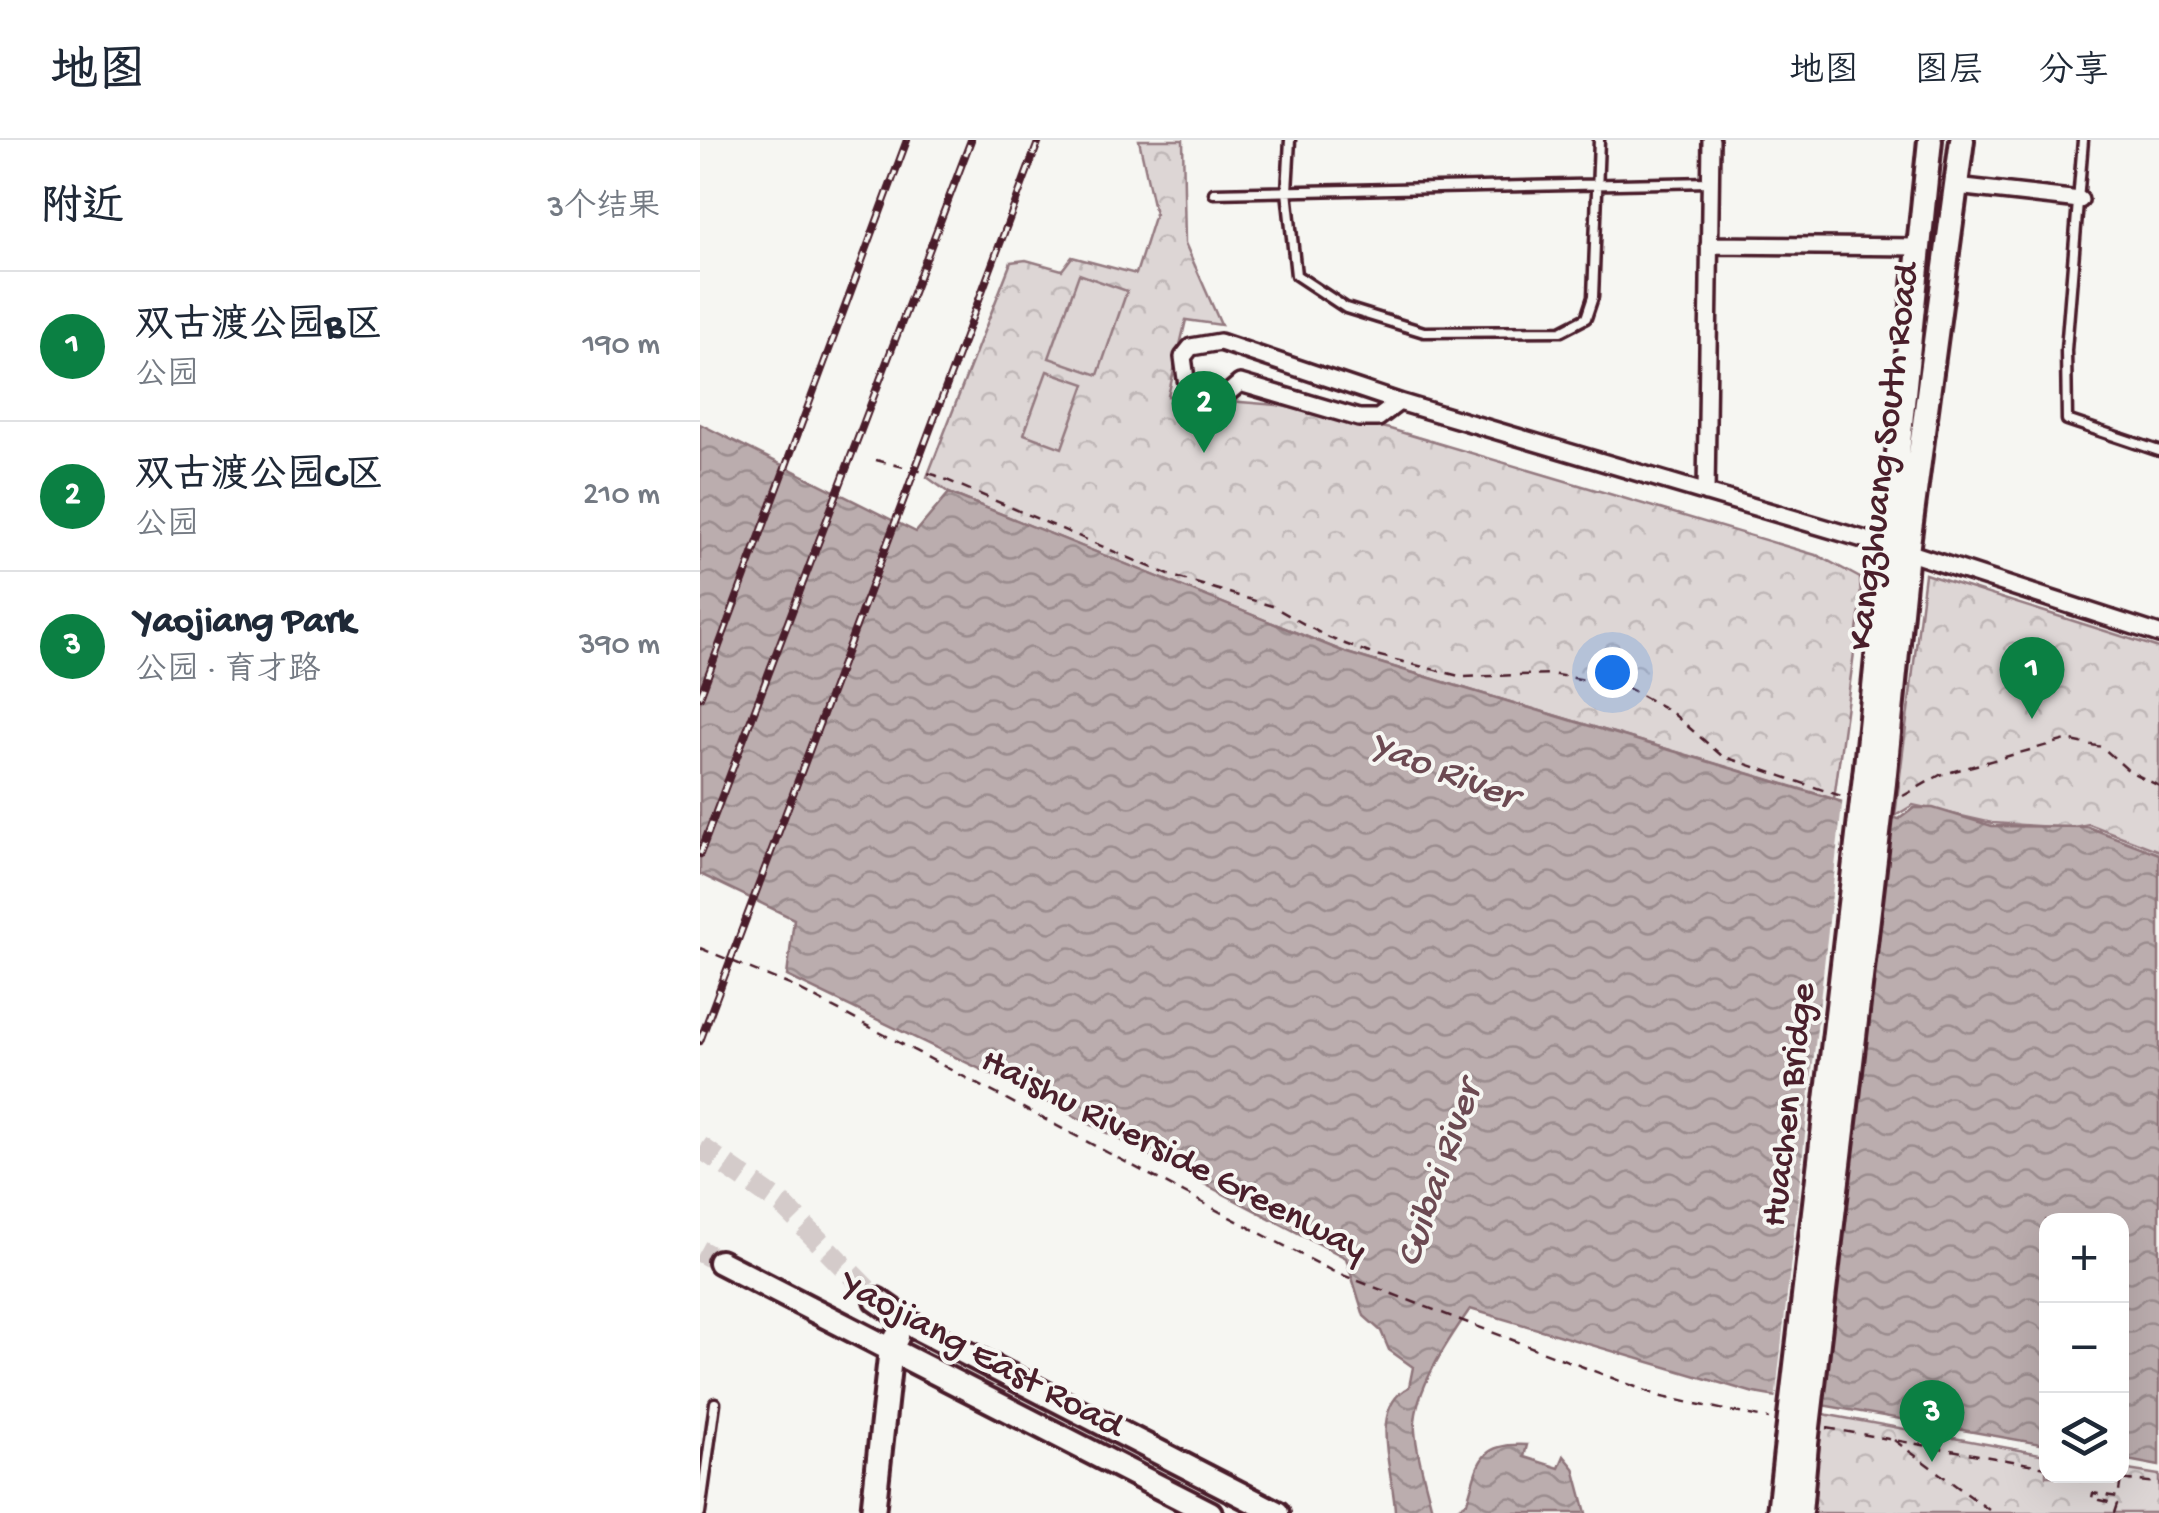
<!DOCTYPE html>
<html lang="zh">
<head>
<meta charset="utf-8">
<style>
	body { margin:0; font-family:"Gochi Hand","LXGW WenKai TC",sans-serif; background:#f2f2f3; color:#1f2937 }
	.controls { position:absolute; right:30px; bottom:30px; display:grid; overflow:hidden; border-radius:20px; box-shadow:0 10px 40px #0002 }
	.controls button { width:90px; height:90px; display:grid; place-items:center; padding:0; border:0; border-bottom:2px solid #e0e1e3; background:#fff; color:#1f2937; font:50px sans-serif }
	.you { position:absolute; left:912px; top:532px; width:35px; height:35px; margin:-25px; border:8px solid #fff; border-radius:50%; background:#1a73e8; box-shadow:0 0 0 15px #1a73e833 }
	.badge { display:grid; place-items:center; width:65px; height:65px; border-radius:50%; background:#0b8043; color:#fff; font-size:32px; font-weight:700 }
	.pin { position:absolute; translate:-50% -82px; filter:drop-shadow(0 2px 5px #0008) }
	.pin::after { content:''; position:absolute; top:52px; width:35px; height:30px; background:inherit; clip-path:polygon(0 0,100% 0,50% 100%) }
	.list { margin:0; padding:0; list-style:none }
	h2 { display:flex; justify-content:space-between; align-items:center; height:130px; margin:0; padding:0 40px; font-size:42px }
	h2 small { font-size:32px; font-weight:400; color:#747a83 }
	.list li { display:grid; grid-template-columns:65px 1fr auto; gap:30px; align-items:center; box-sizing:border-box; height:150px; padding:0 40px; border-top:2px solid #e0e1e3 }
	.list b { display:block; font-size:38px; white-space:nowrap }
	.list p { margin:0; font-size:32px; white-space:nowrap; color:#747a83 }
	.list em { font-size:32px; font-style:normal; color:#747a83 }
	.icon { flex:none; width:55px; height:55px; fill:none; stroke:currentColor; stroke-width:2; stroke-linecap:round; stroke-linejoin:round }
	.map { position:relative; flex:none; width:1459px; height:1373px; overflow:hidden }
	header { display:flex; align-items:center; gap:60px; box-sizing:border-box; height:140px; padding:0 50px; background:#fff; border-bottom:2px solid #e0e1e3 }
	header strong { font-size:48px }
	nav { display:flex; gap:55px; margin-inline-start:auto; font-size:35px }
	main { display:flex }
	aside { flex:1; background:#fff }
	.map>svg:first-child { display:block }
</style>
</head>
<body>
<header>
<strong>地图</strong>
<nav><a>地图</a><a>图层</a><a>分享</a></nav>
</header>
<main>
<aside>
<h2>附近<small>3个结果</small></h2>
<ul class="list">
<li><span class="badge">1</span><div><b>双古渡公园B区</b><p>公园</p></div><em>190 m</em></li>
<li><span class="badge">2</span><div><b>双古渡公园C区</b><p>公园</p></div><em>210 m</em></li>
<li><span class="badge">3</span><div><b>Yaojiang Park</b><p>公园 · 育才路</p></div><em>390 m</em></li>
</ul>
</aside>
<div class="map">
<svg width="1459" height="1373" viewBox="0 0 1459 1373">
	<defs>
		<pattern id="park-crowns" width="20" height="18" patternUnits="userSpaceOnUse" patternTransform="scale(2.5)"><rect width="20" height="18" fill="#ddd6d5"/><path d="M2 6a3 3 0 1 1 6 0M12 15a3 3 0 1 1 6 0" fill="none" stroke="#bfb7b7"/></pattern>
		<pattern id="water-waves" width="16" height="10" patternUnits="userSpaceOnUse" patternTransform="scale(2.5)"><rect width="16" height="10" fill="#bbadae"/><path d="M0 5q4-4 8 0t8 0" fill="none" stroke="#9a8c8e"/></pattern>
	</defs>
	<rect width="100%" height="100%" fill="#f6f6f2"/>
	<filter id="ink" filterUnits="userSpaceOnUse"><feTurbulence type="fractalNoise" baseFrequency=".01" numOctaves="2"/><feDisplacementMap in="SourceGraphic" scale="20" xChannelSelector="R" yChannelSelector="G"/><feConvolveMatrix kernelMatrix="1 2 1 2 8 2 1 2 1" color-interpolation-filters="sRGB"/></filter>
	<g filter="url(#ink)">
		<path fill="url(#park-crowns)" stroke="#947a80" stroke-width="2.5" d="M 439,0 L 483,0 L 485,103 L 521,185 L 486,180 L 468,256 L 577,265 L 690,289 L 1119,416 L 1160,438 L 1161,462 L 1134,659 L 647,513 L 249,353 L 227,337 L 311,122 L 326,120 L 362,130 L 372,117 L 436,134 L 455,74 Z
			M 1225,434 L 1459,508 L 1459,711 L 1389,684 L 1369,688 L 1292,683 L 1213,665 L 1195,676 Z
			M 1123,1274 L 1346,1315 L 1346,1336 L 1422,1336 L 1422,1329 L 1459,1335 L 1459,1373 L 1112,1373 Z"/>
		<path fill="#ddd6d5" stroke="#947a80" stroke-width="2.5" d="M 379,134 L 427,151 L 398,235 L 349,218 Z
			M 347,231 L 385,244 L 362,308 L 324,294 Z"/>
		<path fill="url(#water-waves)" stroke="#8e747a" stroke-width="2.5" d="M 0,284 L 216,392 L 249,353 L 647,513 L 1199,679 L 1214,668 L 1233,668 L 1292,686 L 1388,687 L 1459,714 L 1459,1326 L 1422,1319 L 1422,1080 L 1346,1080 L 1346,1305 L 1054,1253 L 770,1169 C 749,1199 712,1253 715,1291 C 717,1317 726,1344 732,1369 L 756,1369 L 767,1362 C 779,1324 777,1302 827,1305 L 824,1317 L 859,1328 L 864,1316 L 874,1328 L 886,1373 L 695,1373 C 695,1335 666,1269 709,1247 L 713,1227 L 689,1210 L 681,1191 L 664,1176 L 646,1118 L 338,957 L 87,836 L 94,779 L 0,734 Z"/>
		<path fill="#f6f6f2" d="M 1143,656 L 1190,671 L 1122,1270 L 1075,1262 Z"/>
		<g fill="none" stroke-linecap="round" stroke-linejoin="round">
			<path stroke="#d4cbca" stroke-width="22" stroke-dasharray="22 11" stroke-linecap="butt" d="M 0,1007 L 83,1065 L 177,1160
				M 0,1111 L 20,1122"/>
			<g stroke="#4a1f2b" stroke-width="15">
				<path id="service" d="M 590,0 L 587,51 L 596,135 L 646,168 L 724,192 L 861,191 L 886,178 L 893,157 L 899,0
					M 1383,0 L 1366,210 L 1367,280 L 1459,311
					M 514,53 L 1010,42
					M 0,1373 L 15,1263"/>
			</g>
			<g stroke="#4a1f2b" stroke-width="22">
				<path id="minor" d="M 1256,46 L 1380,60
					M 1009,105 L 1219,107
					M 699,262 L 678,278 L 659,278 L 540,243 L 527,254 L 503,252 L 486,239 L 483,217 L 491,207 L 520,202 L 699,262 L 1207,412 L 1459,494
					M 1006,353 L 1011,0"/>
			</g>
			<g stroke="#4a1f2b" stroke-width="30">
				<path id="secondary" d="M 1165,636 L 1230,0
					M 1184,643 L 1207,412 L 1262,0
					M 20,1122 L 510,1373
					M 177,1160 L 217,1188 L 577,1373
					M 173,1373 L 191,1208 L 197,1197
					M 1079,1373 L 1087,1302
					M 1100,1373 L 1106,1304"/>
			</g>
			<path stroke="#4a1f2b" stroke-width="2.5" stroke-dasharray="10 8" stroke-linecap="butt" d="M 176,320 L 235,335 L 469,435 L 572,466 L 629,498 L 672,514 L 763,537 L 851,534 L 926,547 L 970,571 L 1022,616 L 1141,656
				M 1203,656 L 1240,635 L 1366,600 L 1402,607 L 1429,631 L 1459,646
				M 0,808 L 90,845 L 632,1131 L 962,1257 L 1069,1279
				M 1127,1288 L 1346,1327
				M 1194,1300 L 1293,1373
				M 1387,1336 L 1459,1343
				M 1414,1373 L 1417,1364 L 1392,1358 L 1393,1353 L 1418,1357 L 1421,1339"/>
			<use href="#service" stroke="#f6f6f2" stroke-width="8"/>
			<use href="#minor" stroke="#f6f6f2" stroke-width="15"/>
			<use href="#secondary" stroke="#f6f6f2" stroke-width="22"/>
			<g stroke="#4a1f2b" stroke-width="8">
				<path id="rail" d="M 0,557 L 207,0
					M 0,714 L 271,0
					M 0,901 L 339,0"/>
			</g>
			<use href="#rail" stroke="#f6f6f2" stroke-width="4" stroke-dasharray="11" stroke-linecap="butt"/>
			<g stroke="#4a1f2b" stroke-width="30" stroke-linecap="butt">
				<path id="secondary-bridge" d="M 1087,1302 L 1165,636
					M 1106,1304 L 1184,643"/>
			</g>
			<use href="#secondary-bridge" stroke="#f6f6f2" stroke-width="22"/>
		</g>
	</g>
	<g text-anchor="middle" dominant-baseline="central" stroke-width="8" stroke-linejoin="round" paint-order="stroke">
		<g font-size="38" fill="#4a1f2b" stroke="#f6f6f2">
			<text transform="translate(1186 317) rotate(-83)">Kangzhuang South Road</text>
			<text transform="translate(1091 965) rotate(-83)">Huachen Bridge</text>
			<text transform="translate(473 1017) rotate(27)">Haishu Riverside Greenway</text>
			<text transform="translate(281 1217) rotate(28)">Yaojiang East Road</text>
		</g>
		<g font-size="40" font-style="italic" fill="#6c4a52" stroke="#f6f6f2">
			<text transform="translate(743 633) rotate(21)">Yao River</text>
			<text transform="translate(741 1035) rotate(-71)">Cuibai River</text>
		</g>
	</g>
</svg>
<div class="controls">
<button>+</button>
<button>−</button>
<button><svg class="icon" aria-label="layers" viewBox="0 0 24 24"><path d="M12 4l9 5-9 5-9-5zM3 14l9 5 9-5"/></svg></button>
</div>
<div class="you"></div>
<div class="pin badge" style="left:1332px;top:579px">1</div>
<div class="pin badge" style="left:504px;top:313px">2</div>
<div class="pin badge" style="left:1232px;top:1322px">3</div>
</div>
</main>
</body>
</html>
